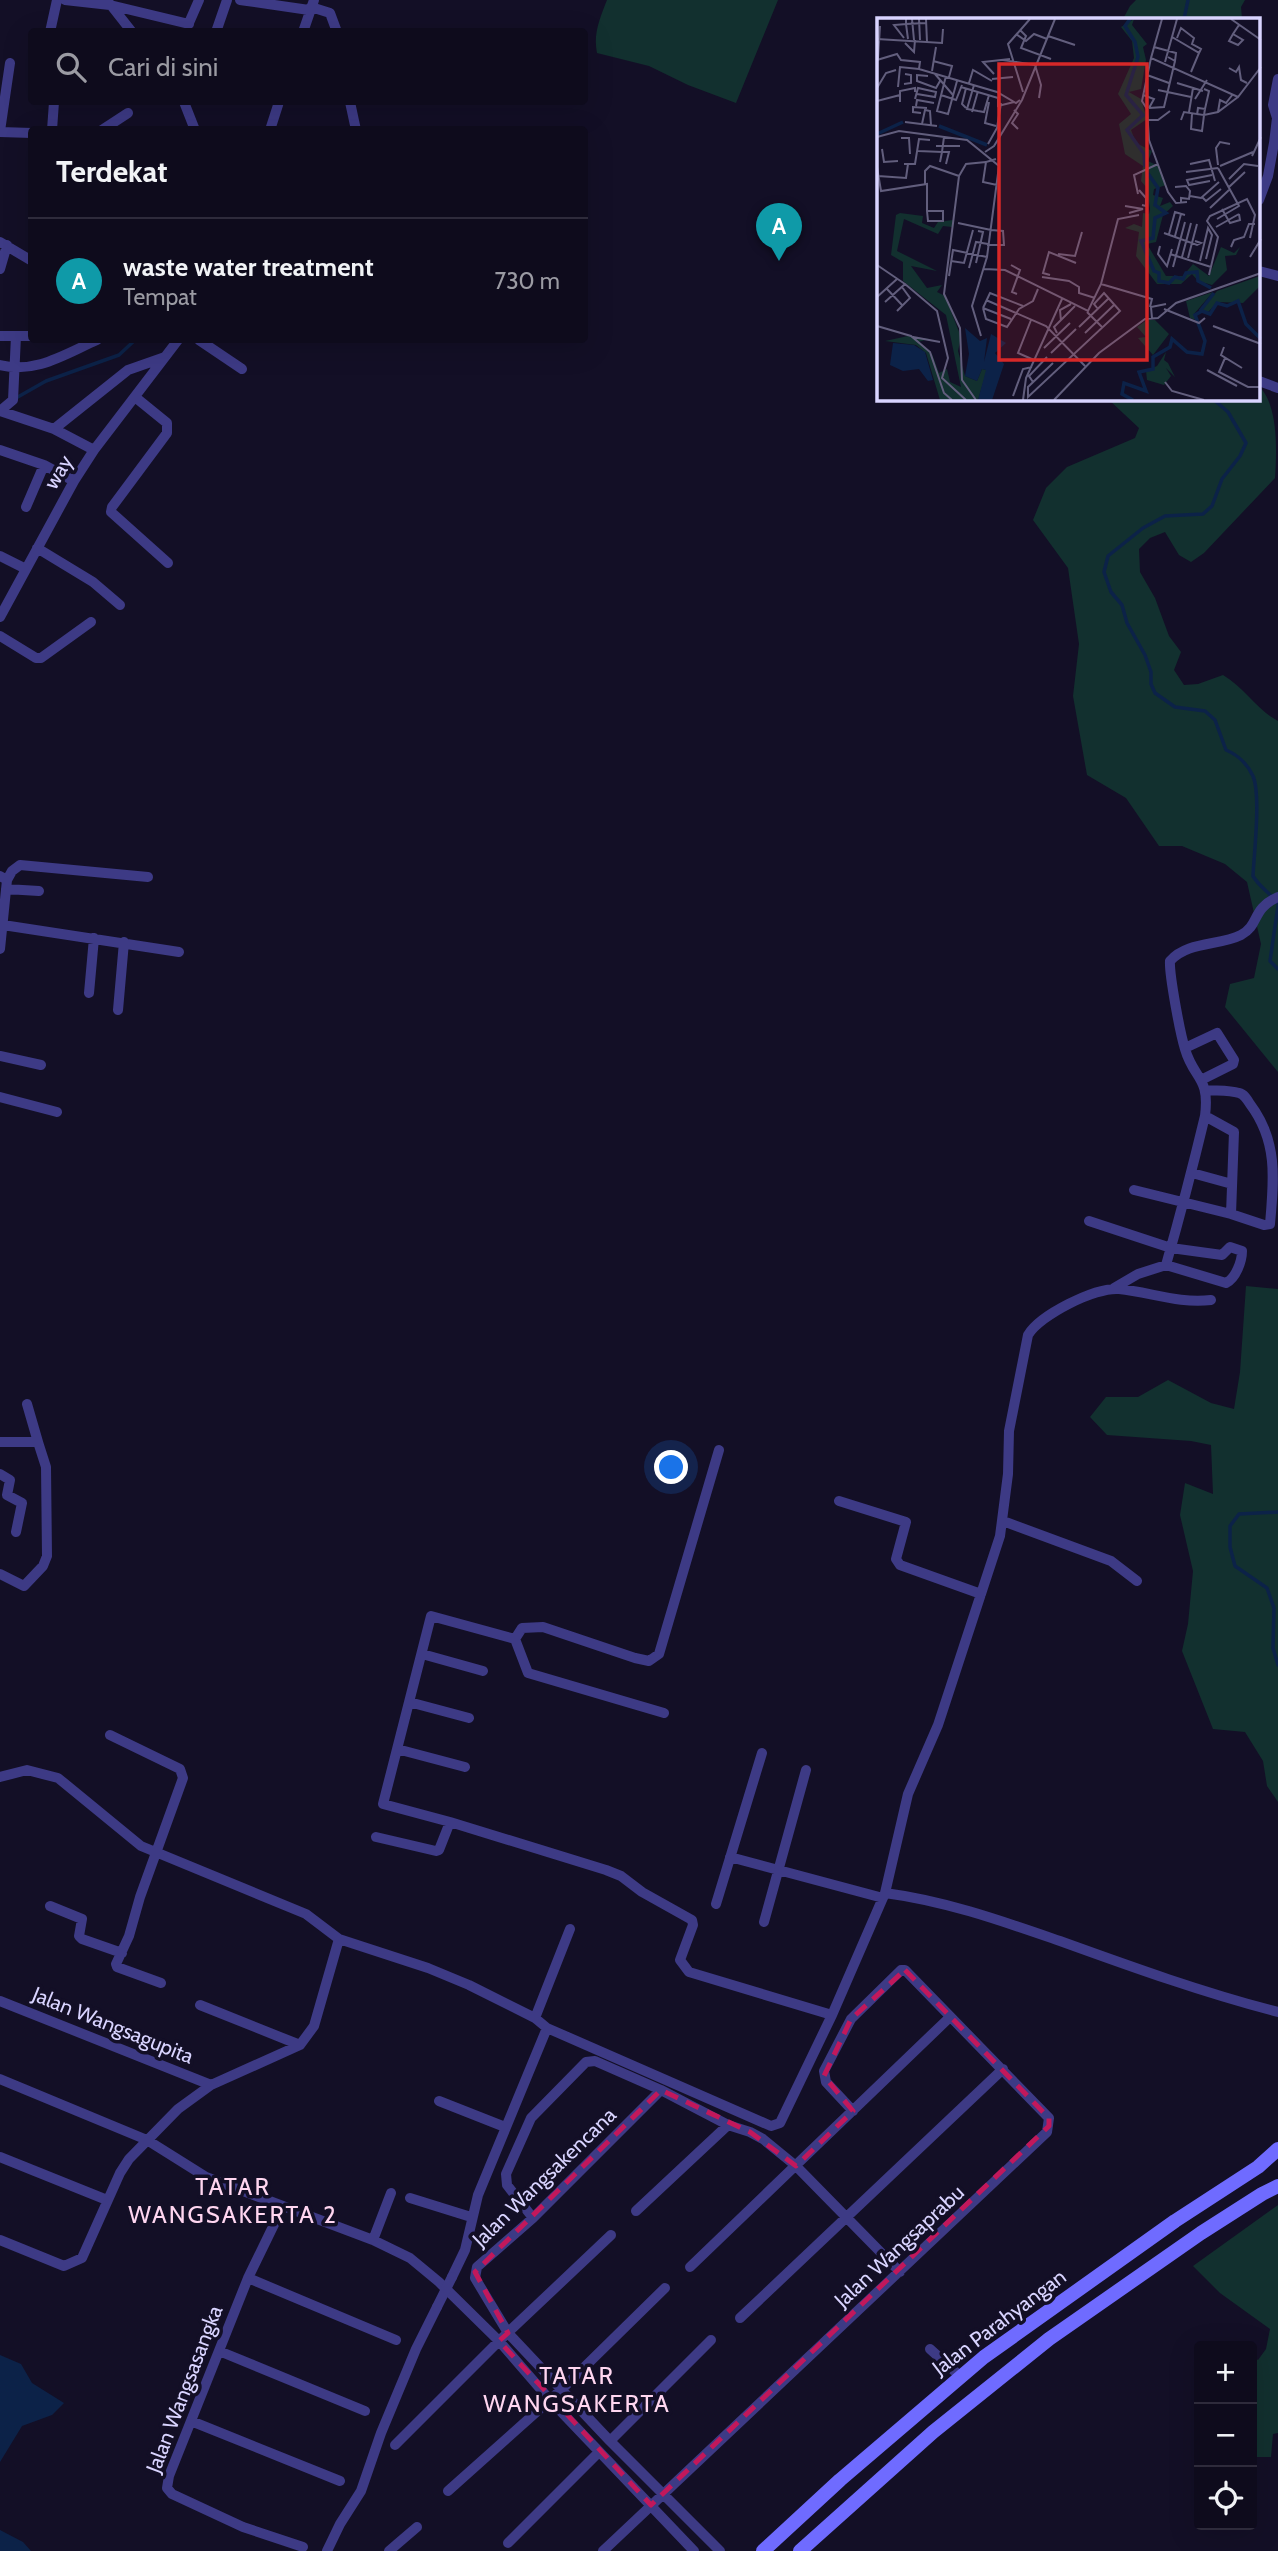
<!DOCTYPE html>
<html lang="id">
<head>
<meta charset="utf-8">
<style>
	body { margin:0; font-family:Cabin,sans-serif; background:#171425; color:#f1f3f6 }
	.controls { position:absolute; right:21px; bottom:21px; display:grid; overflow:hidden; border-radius:7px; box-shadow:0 7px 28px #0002 }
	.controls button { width:63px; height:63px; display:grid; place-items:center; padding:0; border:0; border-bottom:2px solid #2e2b3b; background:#0e0b1c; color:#f1f3f6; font:35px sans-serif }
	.you { position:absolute; left:672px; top:1468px; width:24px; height:24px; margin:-18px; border:5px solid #fff; border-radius:50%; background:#1a73e8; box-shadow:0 0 0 10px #1a73e833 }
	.badge { display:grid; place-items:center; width:46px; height:46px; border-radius:50%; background:#00e5ff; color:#fff; font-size:23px; font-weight:700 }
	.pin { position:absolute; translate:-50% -58px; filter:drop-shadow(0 2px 4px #0008) }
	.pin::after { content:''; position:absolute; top:37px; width:24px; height:21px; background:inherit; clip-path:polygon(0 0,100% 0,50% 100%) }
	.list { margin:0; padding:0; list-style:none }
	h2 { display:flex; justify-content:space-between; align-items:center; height:91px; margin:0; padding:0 28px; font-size:30px }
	h2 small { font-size:23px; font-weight:400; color:#9b9ba3 }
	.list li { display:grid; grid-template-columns:46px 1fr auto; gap:21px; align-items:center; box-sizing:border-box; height:126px; padding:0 28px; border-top:2px solid #2e2b3b }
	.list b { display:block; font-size:26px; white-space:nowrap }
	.list p { margin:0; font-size:23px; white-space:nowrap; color:#9b9ba3 }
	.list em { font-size:23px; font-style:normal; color:#9b9ba3 }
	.icon { flex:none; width:38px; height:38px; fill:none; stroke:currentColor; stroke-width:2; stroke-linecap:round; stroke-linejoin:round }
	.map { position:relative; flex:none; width:1278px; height:2551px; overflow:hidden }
	.search { position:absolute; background:#0e0b1c; box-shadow:0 7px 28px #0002; left:28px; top:28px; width:560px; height:77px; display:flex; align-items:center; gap:18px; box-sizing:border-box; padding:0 24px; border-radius:7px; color:#9b9ba3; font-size:26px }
	.panel { position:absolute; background:#0e0b1c; box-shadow:0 7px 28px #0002; left:28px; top:126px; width:560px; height:217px; border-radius:7px }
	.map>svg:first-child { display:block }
</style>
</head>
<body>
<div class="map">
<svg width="1278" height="2551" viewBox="0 0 1278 2551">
	<rect width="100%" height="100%" fill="#130f26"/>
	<path fill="#12302f" d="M 607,0 L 778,0 L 736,103 L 688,85 L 649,66 L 597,53 C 593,34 600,18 607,0 Z
		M 1136,0 L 1245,0 L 1241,7 L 1242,19 L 1123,19 L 1130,6 Z
		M 1259,386 C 1278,405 1277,448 1275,478 L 1204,553 L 1191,562 L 1179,555 L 1165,532 L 1150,538 L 1139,549 L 1140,572 L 1155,598 L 1169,636 L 1181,652 L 1174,670 L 1184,685 L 1198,684 L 1223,675 C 1245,688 1257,710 1278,721 L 1278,1072 L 1225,1007 L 1230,984 L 1254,978 L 1261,944 L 1247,882 L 1225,864 L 1182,846 L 1159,846 L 1126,798 L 1087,775 L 1073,696 L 1079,644 L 1068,568 L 1033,520 L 1046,488 L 1067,467 L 1135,438 L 1139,428 L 1108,399 L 1259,399 Z
		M 1246,1286 L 1278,1289 L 1278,1802 L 1267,1786 L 1263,1761 L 1245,1732 L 1213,1729 L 1182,1651 L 1188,1624 L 1193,1571 L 1180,1515 L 1185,1483 L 1213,1494 L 1211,1445 L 1191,1441 L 1107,1435 L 1090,1417 L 1106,1397 L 1138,1397 L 1168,1380 L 1211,1403 L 1234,1409 L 1240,1372 Z
		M 1278,2205 L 1278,2433 L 1273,2434 L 1271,2457 L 1252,2457 L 1252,2356 L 1258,2360 L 1266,2349 L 1270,2329 L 1220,2293 L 1193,2266 Z"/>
	<path fill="#0c2248" d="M 0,2355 L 21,2364 L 32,2383 L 64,2403 L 52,2415 L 22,2426 L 0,2462 Z
		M 0,2530 L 23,2542 L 31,2551 L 0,2551 Z"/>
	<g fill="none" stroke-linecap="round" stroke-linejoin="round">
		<path stroke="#0c2248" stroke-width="3.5" d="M 1184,19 L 1188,0
			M 16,398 L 46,381 L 119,355 L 135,340
			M 1213,399 L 1228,412 L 1246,443 L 1240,456 L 1222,479 L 1212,506 L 1203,514 L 1165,516 L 1143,528 L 1108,556 L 1104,572 L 1111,592 L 1122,605 L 1127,623 L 1145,655 L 1151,672 L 1151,684 L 1155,693 L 1175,707 L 1205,711 L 1215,720 L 1226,750 C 1238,755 1248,765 1253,776 C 1261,795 1254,854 1253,876 C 1260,888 1271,893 1278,904
			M 1278,906 L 1270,961 L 1278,969
			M 1278,1512 L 1239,1514 L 1230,1526 L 1230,1547 L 1235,1566 L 1267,1588 L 1274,1608 L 1273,1648 L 1278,1665"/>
		<path stroke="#3d3a85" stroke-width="10" d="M 65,0 L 110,5 L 189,24
			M 240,0 L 309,10
			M 110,4 L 132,32
			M 311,7 L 330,13 L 337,32
			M 50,32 L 57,0
			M 185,32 L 199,0
			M 216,32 L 227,0
			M 303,32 L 314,0
			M 184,102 L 195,130
			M 350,102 L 356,130
			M 52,130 L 54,102
			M 102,130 L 128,113
			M 270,130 L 279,102
			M 0,131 L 10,63
			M 0,132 L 32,133
			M 1259,200 L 1268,176 L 1274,143 L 1277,118 L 1273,105 L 1278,79
			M 0,242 L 32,261
			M 0,269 L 7,245
			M 1259,271 L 1278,276
			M 0,336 L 32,336
			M 199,340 L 242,369
			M 0,365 C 36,374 65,354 97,340
			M 1259,381 L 1278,388
			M 135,397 L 167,423 L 167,433 L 112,507 L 111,512 L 168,563
			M 0,411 L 54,429 L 94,450
			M 0,411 L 13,400 L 16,336
			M 54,429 L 128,370 L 165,357
			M 0,450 L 44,465 L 74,481
			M 26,507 L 44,465
			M 37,548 L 93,582 L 120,605
			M 0,556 L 26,569
			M 0,617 L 74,481 L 94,450 L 178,340
			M 0,636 L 36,658 L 41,658 L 91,622
			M 0,876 L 7,880 L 0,949
			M 7,880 L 12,871 L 20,865 L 148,877
			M 6,889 L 39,891
			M 3,925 L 179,952
			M 89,993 L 94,938
			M 118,1010 L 124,942
			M 1185,1048 L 1217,1033 L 1234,1060 L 1233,1064 L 1203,1079
			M 0,1056 L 41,1065
			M 1206,1090 C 1216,1091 1229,1090 1239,1093 C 1244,1094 1247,1099 1250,1104 C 1278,1141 1274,1179 1270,1224 L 1264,1225 L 1231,1214
			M 0,1097 L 57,1112
			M 1205,1116 C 1210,1076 1194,1080 1185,1049 C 1180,1033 1169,974 1170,961 C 1188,941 1219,946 1241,935 C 1260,925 1251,909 1278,897
			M 1192,1173 L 1232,1184
			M 1134,1190 L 1231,1214 L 1234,1132 L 1205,1116 C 1193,1166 1180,1216 1166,1265
			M 1089,1221 L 1171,1248 L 1222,1255 L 1230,1247 L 1242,1251 C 1242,1261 1236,1278 1226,1283 L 1166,1265 L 1138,1274 L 1114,1288
			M 27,1404 L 38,1442
			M 0,1442 L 38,1442 L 46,1467 L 47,1556 L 43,1566 L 24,1586 L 0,1574
			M 0,1474 L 10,1480 L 7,1495 L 22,1503 L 16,1532
			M 839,1501 L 906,1522 L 896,1559 L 900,1565 L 981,1594
			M 1003,1521 L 1111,1561 L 1137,1581
			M 515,1639 L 522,1628 L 543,1627 L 635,1658 L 649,1661 L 659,1654 L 719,1450
			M 422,1654 L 483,1671
			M 409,1702 L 469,1718
			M 110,1735 L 180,1769 L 183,1778 L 140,1897 L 129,1936 L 116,1964 L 117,1967 L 161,1983
			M 397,1749 L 465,1767
			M 0,1777 L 27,1770 L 58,1778 L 141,1846 L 306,1914 L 339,1939 L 428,1968 L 469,1985 L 535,2018 L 547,2028 L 771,2126 L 780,2123 L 832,2015 L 885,1893 C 946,1901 1002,1921 1060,1941 C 1132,1967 1204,1993 1278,2012
			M 450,1822 L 383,1804 L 431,1616 L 515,1639 L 528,1673 L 664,1713
			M 376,1837 L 436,1851 L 439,1850 L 450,1822 L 606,1870 L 621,1876 L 642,1892 L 692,1920 L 693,1925 L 680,1960 L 689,1972 L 832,2015
			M 730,1857 L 883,1898
			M 885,1893 L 908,1794 L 938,1725 L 1000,1536 L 1008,1474 L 1009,1431 L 1028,1335 C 1040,1315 1095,1287 1119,1289 C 1150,1292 1179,1304 1211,1300
			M 716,1904 L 762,1753
			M 50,1906 L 82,1919 L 79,1936 L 82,1939 L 122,1953
			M 764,1922 L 806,1770
			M 0,2001 L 211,2085
			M 200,2005 L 300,2045
			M 535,2018 L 570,1929
			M 0,2079 L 147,2140 L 206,2177 L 373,2240 L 410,2258 L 439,2282 L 499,2341 L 550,2400 L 694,2551
			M 661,2090 L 533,2218 L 477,2267 L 475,2278 L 508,2333 L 610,2441 L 720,2551
			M 439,2101 L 505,2127
			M 0,2157 L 107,2200
			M 410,2198 L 471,2217
			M 283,2206 L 248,2278 L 169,2476 L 167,2488 L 172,2494 L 243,2527 L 303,2547
			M 636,2211 L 728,2125
			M 533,2218 L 507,2185 L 506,2174 L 531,2118 L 586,2062 L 595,2061 L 661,2090 L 728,2125 L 750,2132 L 763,2139 L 796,2166 L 900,2272
			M 0,2240 L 64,2266 L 82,2258 L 120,2173 L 129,2159 L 178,2109 L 211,2085 L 300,2045 L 314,2026 L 339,1939
			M 373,2240 L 391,2193
			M 690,2267 L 950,2017
			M 452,2277 L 465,2250 L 478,2195 L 547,2028
			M 248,2278 L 396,2340
			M 740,2318 L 1003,2069
			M 930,2349 L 961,2377
			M 219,2351 L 365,2411
			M 191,2421 L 340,2481
			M 610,2441 L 711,2340
			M 395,2445 L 499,2341 L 611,2235
			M 448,2491 L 561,2390 L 665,2288
			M 508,2543 L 599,2452
			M 327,2551 L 340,2524 L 361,2491 L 381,2433 L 416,2349 L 437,2307
			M 389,2551 L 417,2527
			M 603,2551 L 1047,2132 L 1049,2118 L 905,1970 L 901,1970 L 851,2019 L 824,2071 L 826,2082 L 853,2111"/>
		<path stroke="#6f6bff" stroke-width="14" d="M 763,2551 L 840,2480 L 984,2357 L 1175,2221 L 1258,2167 L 1278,2149
			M 800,2551 L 933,2432 L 1049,2339 L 1201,2233 L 1262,2194 L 1278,2186"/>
		<path stroke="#3d3a85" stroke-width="10" d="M 437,2307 L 452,2277"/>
	</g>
	<path fill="none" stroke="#c2185b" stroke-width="5" stroke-dasharray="14 9" stroke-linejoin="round" d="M 905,1970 L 1049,2118 L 1049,2126 L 651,2505 L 499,2341 L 508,2333 L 475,2272 L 661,2090 L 750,2132 L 796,2166 L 853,2111 L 824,2076 L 851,2019 Z"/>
	<g text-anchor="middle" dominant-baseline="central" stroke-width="7" stroke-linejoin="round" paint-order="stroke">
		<g font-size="21" fill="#d9d4ff" stroke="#130f26">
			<text transform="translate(58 472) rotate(-59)">way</text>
			<text transform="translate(113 2025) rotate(22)">Jalan Wangsagupita</text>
			<text transform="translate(544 2177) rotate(-44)">Jalan Wangsakencana</text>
			<text transform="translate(899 2246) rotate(-43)">Jalan Wangsaprabu</text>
			<text transform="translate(999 2322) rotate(-37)">Jalan Parahyangan</text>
			<text transform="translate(184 2389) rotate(-69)">Jalan Wangsasangka</text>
		</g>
		<g font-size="24" letter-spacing="2" fill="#ffd6f0" stroke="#130f26">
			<text x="233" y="2186">TATAR<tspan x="233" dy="28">WANGSAKERTA 2</tspan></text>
			<text x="577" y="2375">TATAR<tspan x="577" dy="28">WANGSAKERTA</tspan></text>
		</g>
	</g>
	<g transform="translate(877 18)">
		<rect width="383" height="383" fill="#130f26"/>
		<path d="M 257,1 L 255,7 L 270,26 L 266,29 L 269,42 L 264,71 L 252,74 L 264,81 L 270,101 L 254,112 L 259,125 L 275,133 L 271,143 L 281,148 L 289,167 L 277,171 L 276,177 L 286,180 L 283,188 L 293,184 L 296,188 L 286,197 L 279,224 L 270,226 L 289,258 L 306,258 L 316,246 L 332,258 L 344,229 L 357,235 L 363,229 L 359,237 L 348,238 L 350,252 L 335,267 L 321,263 L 315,256 L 304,266 L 280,266 L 259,238 L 262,214 L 248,210 L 257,206 L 265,209 L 266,195 L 272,196 L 273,191 L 270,170 L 264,163 L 266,148 L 248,136 L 242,106 L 254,96 L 241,76 L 257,40 L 255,23 L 244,9 ZM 23,195 L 46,198 L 45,205 L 57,210 L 61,204 L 76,202 L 75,209 L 66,208 L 61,216 L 27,201 L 20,233 L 60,253 L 34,248 L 50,270 L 65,267 L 60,274 L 68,278 L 84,319 L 81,333 L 88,358 L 100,363 L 105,351 L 110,352 L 101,382 L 63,382 L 49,335 L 39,327 L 8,323 L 31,318 L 52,321 L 41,324 L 55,336 L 62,355 L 70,351 L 73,364 L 84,369 L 69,297 L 26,263 L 26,244 L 14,237 L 19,197 ZM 383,258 L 382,269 L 366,285 L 341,284 L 329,296 L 324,292 L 340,273 ZM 336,274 L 317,296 L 319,302 L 313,300 L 309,283 ZM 270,302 L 278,302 L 292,316 L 276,337 L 261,320 L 269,319 L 260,309 ZM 289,334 L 287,342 L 291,345 L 298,359 L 289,350 L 294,358 L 287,367 L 270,362 L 269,353 L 280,348 Z" fill="#12302f"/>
		<path d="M 88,310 L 103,323 L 110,320 L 107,344 L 114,316 L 129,325 L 118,335 L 127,346 L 115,382 L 101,382 L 109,352 L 105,351 L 100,363 L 88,358 L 92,336 ZM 16,325 L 37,327 L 48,334 L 56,362 L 51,363 L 42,351 L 26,353 L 13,347 Z" fill="#0c2248"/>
		<path fill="none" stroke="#0c2248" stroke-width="3.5" d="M 253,1 L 248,8 L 258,24 L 261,39 L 249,77 L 266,97 L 250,112 L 267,136 L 268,149M 62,108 L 110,127M 0,116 L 26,104M 270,154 L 281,170 L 278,187 L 289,195 L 278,200 L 276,220 L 264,223 L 277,253 L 282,255 L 282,263 L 292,265 L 298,259 L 306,261 L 309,255 L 320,254 L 321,263 L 334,270M 323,293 L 337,275M 256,382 L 245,376 L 247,365 L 269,373 L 262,354 L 276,351 L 276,339 L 293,329 L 295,321 L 310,334 L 325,336 L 328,323 L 318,297 L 325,293 L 333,296 L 340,285 L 350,288 L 361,283 L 369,306 L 384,321"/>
		<path fill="none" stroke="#625e7d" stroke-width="2" d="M 35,1 L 37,22M 42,1 L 43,22M 49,1 L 50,24M 285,1 L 274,40 L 361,79 L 384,49M 354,1 L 384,22M 143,12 L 149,18 L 144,30 L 174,41M 139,16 L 149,23 L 157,16 L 170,21M 356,16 L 352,23 L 361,27 L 366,22 L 356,16 L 362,7M 171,18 L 198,27M 295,19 L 322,35 L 314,54M 27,20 L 17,7 L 29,6 L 29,1M 300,20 L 304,10 L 317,20 L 315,26 L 324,31 L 322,35M 0,21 L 65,25 L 66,11M 31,21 L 29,6 L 49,5M 28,25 L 37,34 L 38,22M 277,29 L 299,35 L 298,43 L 291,39M 274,40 L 265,83 L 270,91 L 272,122 L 291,174 L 299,185 L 310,184M 1,41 L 3,8M 0,42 L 20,36 L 24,42 L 43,44 L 42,51M 126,42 L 158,47M 56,43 L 75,48 L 72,59M 288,44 L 300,1M 158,47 L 164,67 L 162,80M 352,50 L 359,54 L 362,49 L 364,62 L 370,65M 55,53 L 59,29M 58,56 L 76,77M 117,56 L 106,44 L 133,41M 270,57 L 292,65M 51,58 L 40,57 L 40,63 L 59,70 L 63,63M 69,58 L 60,93 L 71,96 L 80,63M 115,61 L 136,59M 92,65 L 96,52 L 115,63M 300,65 L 326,73M 27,66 L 34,65 L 34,57 L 28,56M 97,67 L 90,91 L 101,93M 21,69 L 23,49 L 42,51 L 120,74 L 139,85 L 143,82M 84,69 L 121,80M 0,70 L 9,55 L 19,52M 281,72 L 314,79M 146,74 L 131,26 L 153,1M 64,77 L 79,82 L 85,67M 266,77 L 277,81 L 272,90M 121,80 L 121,88 L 137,84M 38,81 L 41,70 L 59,74 L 58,79 L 40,76M 318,81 L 330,62M 0,83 L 23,77M 23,84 L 23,73 L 38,70 L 38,74M 112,84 L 108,105 L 119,108M 39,88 L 40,82 L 57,85M 89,90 L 85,86 L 89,70M 272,90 L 287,89 L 298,43M 328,91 L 327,97 L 341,94 L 361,79M 137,92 L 141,96 L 135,105 L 141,111M 101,93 L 107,94 L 112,77M 95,94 L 101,73M 312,94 L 316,70M 341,94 L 343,82 L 349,85 L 356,76M 44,95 L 36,94 L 36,89 L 50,90M 320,97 L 321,90 L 328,91 L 332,73 L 327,71M 271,102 L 281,102 L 293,93M 304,102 L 307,94 L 327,97 L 325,113 L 314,111 L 315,96M 28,104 L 60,108M 45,106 L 48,92 L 53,93 L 54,107M 0,119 L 22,113 L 90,122 L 122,148 L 110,239 L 95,288 L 104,318M 24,120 L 32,120 L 33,136M 111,126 L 120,110 L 124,85M 59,128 L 83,128M 5,131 L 7,144 L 21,143M 41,133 L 65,134 L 67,119M 108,134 L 117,128 L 145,82 L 178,1M 375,138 L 384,119M 119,141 L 109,144 L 106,164 L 120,167M 63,144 L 65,134 L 72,134 L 69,146M 27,146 L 38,146 L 42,121 L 53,122M 313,146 L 332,142 L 338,163M 341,147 L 339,130 L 343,124 L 353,126M 343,148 L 376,134M 0,149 L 4,173 L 50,166 L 50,193 L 51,203 L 66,203 L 66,193 L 50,193M 309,154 L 341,150M 1,158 L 29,160 L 31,146M 352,161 L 367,146 L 381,148M 333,163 L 312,167 L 310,162 L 335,157M 48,166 L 48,153 L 53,148 L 82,158M 298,169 L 309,168 L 313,173 L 312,181 L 304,180 L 304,184M 352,169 L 368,154M 262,172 L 269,180 L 269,188 L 265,187M 261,176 L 257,157 L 281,146M 313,178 L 324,180 L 342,164M 325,179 L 329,183 L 344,171M 248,188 L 266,191 L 252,195M 333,190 L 352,172M 345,191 L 353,205 L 363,202 L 362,196M 340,201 L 362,188 L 341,150M 81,205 L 114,212M 339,209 L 362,196M 287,215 L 320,227 L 324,225 L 318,223M 292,216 L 298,194 L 308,197M 298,218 L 304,196M 110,227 L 127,227 L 126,213 L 114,212M 283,228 L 281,236 L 290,248 L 295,231M 354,229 L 357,222 L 367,219 L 372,206 L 378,206M 181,236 L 198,238 L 205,214M 293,236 L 334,249M 305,239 L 314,205M 373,239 L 384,221M 311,240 L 320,206M 74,243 L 87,245 L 96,212M 323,243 L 331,210 L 335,217 L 329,241M 99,245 L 106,214 L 101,213M 0,247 L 28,266 L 8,284M 134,247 L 143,252 L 135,274 L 140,276M 296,249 L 308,204M 92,250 L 99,224 L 111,226M 107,251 L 128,252 L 211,293 L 224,266 L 275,281 L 273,289M 173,257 L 166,255 L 172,234 L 199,245M 332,257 L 341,219 L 330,203 L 333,198 L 370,181 L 378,197 L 373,220M 72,258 L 76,232 L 110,239M 165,259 L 192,263 L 202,269 L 202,275 L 218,280M 28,266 L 60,293 L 71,340 L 65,360 L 89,382M 224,266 L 241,201 L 262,197M 10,271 L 25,287M 0,279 L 20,261M 109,282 L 169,308 L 208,348M 106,290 L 109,301 L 130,309 L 142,291 L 156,283 L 161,271M 106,290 L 113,275 L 146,288M 106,290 L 134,301M 287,291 L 322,305 L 328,300M 20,293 L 33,280 L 25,269M 210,294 L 226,310M 275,300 L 274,289 L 289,286M 154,302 L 141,335 L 157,342M 184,303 L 183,292 L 194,286M 0,308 L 34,318 L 53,334 L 67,375 L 75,382M 336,308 L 384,326M 202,309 L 232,280M 180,315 L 177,309 L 198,288M 208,315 L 238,286M 36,319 L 63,324M 347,329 L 344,337 L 365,350M 167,330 L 193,305M 174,335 L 199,311M 348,340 L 342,354 L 371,369 L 384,369M 176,345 L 151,369 L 151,379 L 243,293 L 227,275 L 217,286 L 221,291M 330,352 L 360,368M 156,364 L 152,358 L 170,339M 288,364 L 295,373 L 327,382M 136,378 L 146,351 L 155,349M 99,382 L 85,362 L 83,310 L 67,276 L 82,158 L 89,146 L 109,144M 146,382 L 149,360 L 185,281M 177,382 L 222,335 L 268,301 L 281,300 L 299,285 L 384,255"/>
		<path fill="#d62828" fill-opacity="0.15" stroke="#d62828" stroke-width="3.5" d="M 122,46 L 270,46 L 270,342 L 122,342 Z"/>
		<rect width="383" height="383" fill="none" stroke="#d9d4ff" stroke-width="3.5"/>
	</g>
</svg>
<div class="controls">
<button>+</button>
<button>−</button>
<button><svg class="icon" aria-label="locate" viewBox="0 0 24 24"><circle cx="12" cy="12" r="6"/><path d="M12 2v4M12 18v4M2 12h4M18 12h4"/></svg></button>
</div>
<div class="you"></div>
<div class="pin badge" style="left:779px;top:261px;background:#0f9aa8">A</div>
<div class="search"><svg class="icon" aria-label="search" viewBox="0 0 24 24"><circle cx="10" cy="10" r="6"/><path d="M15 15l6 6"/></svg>Cari di sini</div>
<section class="panel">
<h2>Terdekat<small></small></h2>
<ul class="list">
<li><span class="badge" style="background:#0f9aa8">A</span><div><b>waste water treatment</b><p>Tempat</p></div><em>730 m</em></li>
</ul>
</section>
</div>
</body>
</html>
